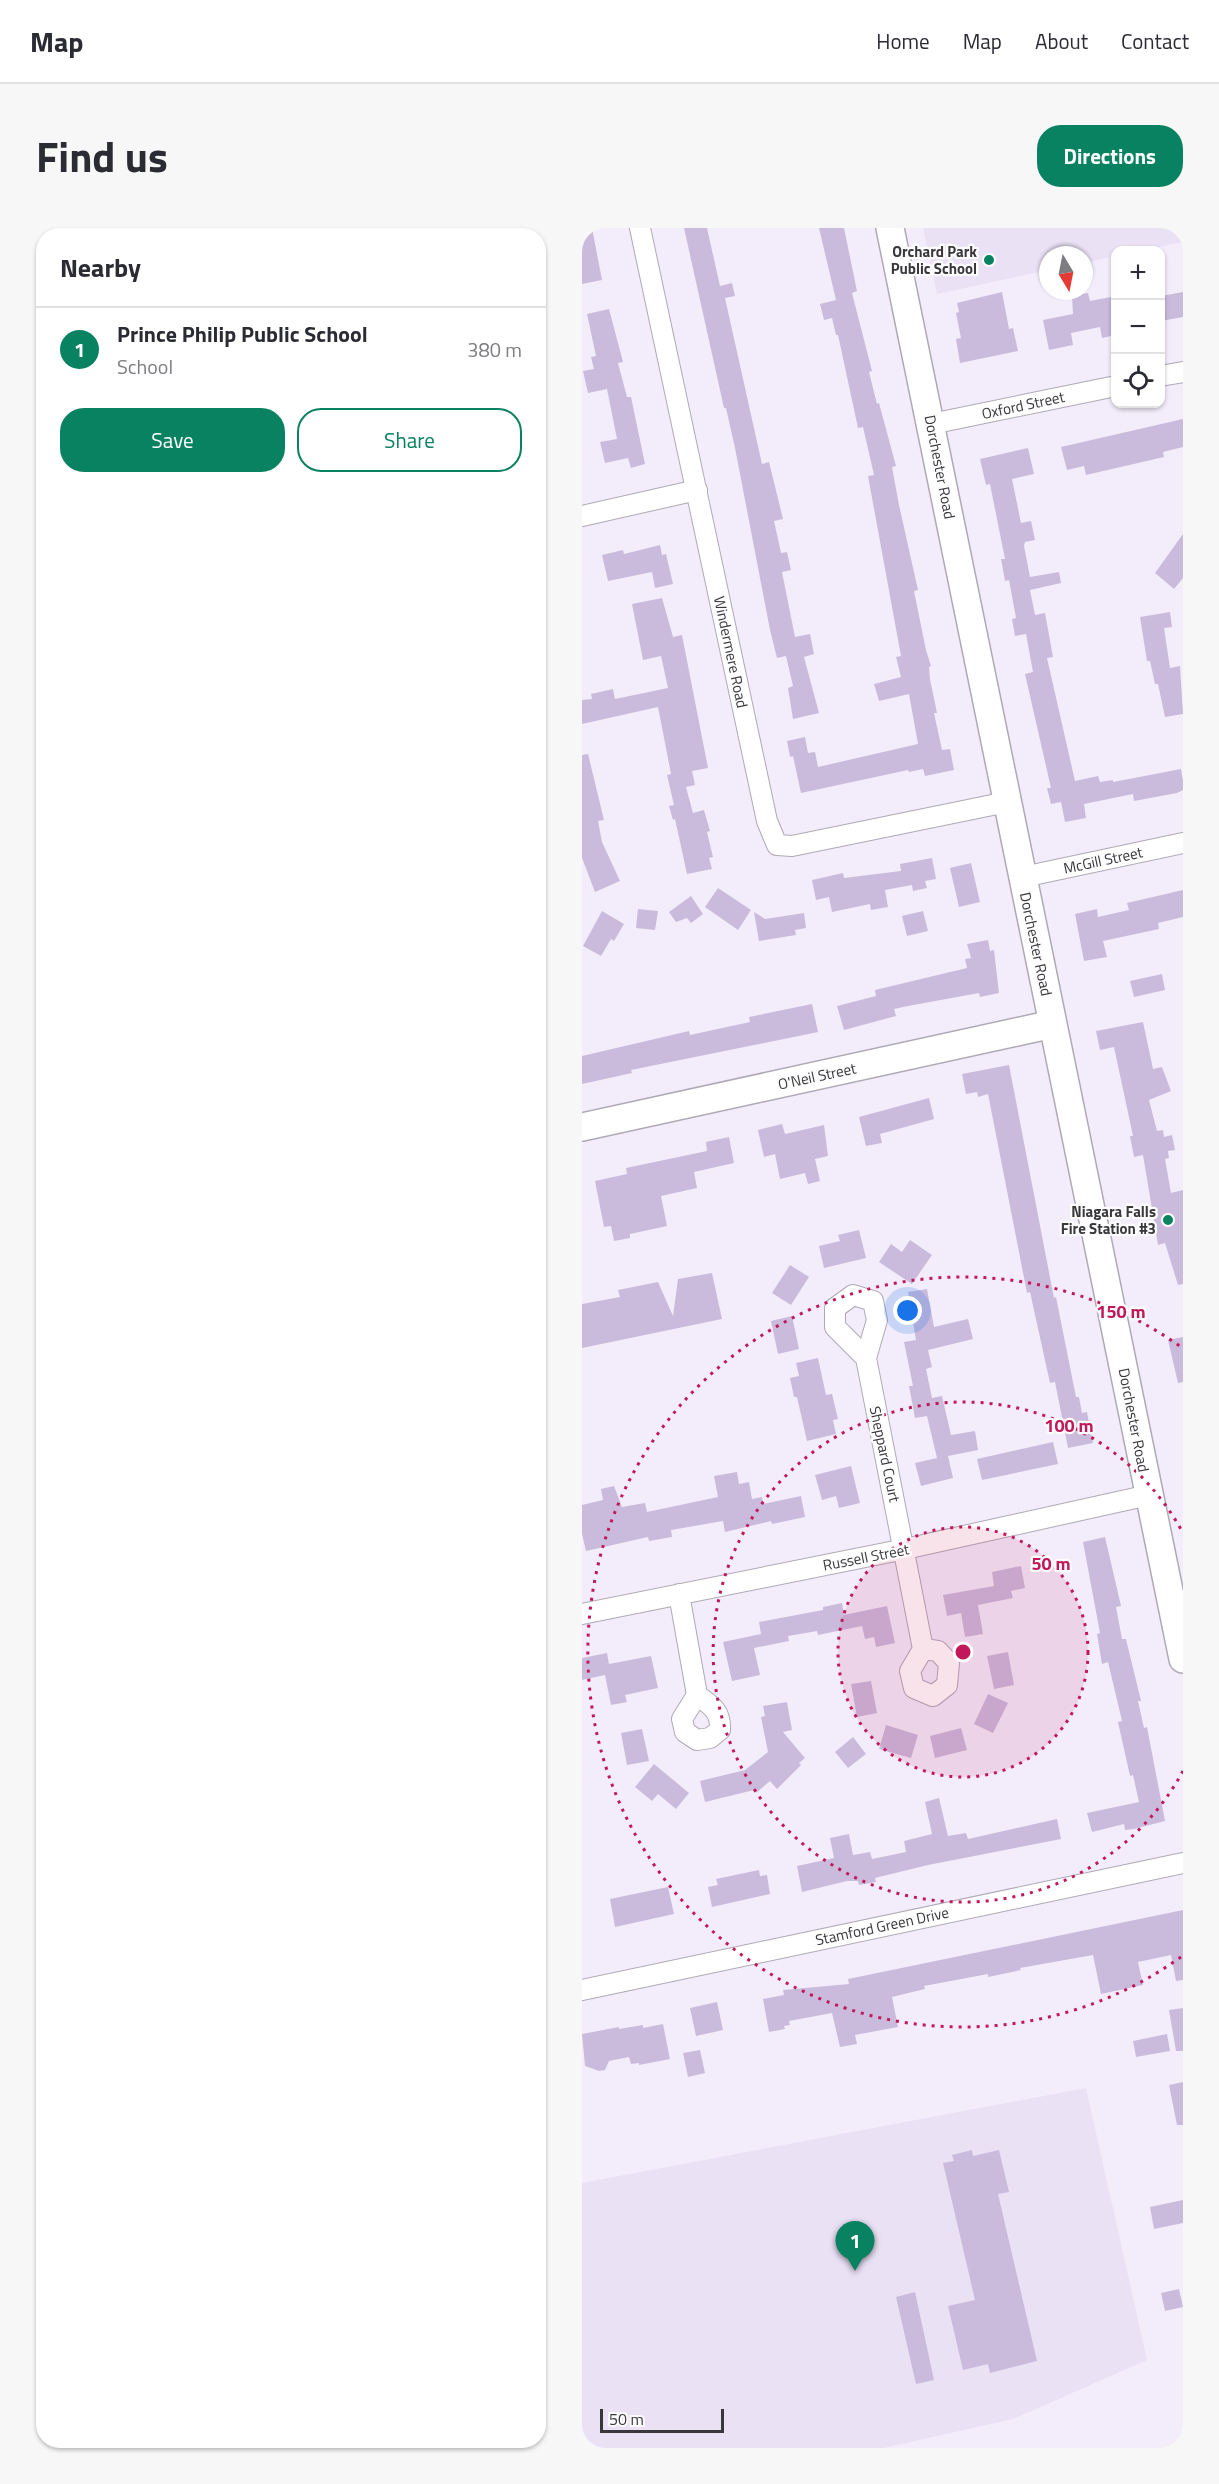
<!DOCTYPE html>
<html lang="en">
<head>
<meta charset="utf-8">
<style>
	body { margin:0; font-family:"Titillium Web",sans-serif; background:#f7f7f7; color:#2b2b33 }
	.controls { position:absolute; right:18px; top:18px; display:grid; overflow:hidden; border-radius:12px; box-shadow:0 2px 4px #0004 }
	.controls button { width:54px; height:54px; display:grid; place-items:center; padding:0; border:0; border-bottom:2px solid #e1e1e2; background:#fff; color:#2b2b33; font:30px sans-serif }
	.compass { position:absolute; left:457px; top:18px; width:54px; height:54px; border-radius:50%; background:#fff; box-shadow:0 2px 4px #0004; rotate:170deg }
	.scale { position:absolute; left:18px; bottom:15px; width:124px; box-sizing:border-box; padding-left:6px; border:3px solid #39373c; border-top:0; font-size:16px; line-height:21px; white-space:nowrap; color:#39373c; -webkit-text-stroke:4px #fdfdfd; paint-order:stroke }
	.you { position:absolute; left:326px; top:1083px; width:21px; height:21px; margin:-15px; border:4px solid #fff; border-radius:50%; background:#1a73e8; box-shadow:0 0 0 9px #1a73e833 }
	.badge { display:grid; place-items:center; width:39px; height:39px; border-radius:50%; background:#098261; color:#fff; font-size:20px; font-weight:700 }
	.pin { position:absolute; translate:-50% -50px; filter:drop-shadow(0 2px 3px #0008) }
	.pin::after { content:''; position:absolute; top:32px; width:21px; height:18px; background:inherit; clip-path:polygon(0 0,100% 0,50% 100%) }
	.list { margin:0; padding:0; list-style:none }
	h2 { display:flex; justify-content:space-between; align-items:center; height:78px; margin:0; padding:0 24px; font-size:26px }
	h2 small { font-size:20px; font-weight:400; color:#7c7c81 }
	.list li { display:grid; grid-template-columns:39px 1fr auto; gap:18px; align-items:center; box-sizing:border-box; height:84px; padding:0 24px; border-top:2px solid #e1e1e2 }
	.list b { display:block; font-size:22px; white-space:nowrap }
	.list p { margin:0; font-size:20px; white-space:nowrap; color:#7c7c81 }
	.list em { font-size:20px; font-style:normal; color:#7c7c81 }
	.actions { display:flex; gap:12px; padding:18px 24px }
	.actions a { flex:1; padding:14px 0; border:2px solid #098261; border-radius:24px; text-align:center; font-size:21px; color:#098261 }
	.actions .main { background:#098261; color:#fff }
	.icon { flex:none; width:33px; height:33px; fill:none; stroke:currentColor; stroke-width:2; stroke-linecap:round; stroke-linejoin:round }
	.map { position:relative; flex:none; width:601px; height:2220px; overflow:hidden; border-radius:24px }
	header { display:flex; align-items:center; gap:36px; box-sizing:border-box; height:84px; padding:0 30px; background:#fff; border-bottom:2px solid #e1e1e2 }
	header strong { font-size:28px }
	nav { display:flex; gap:33px; margin-inline-start:auto; font-size:21px }
	.intro { display:flex; align-items:center; justify-content:space-between; box-sizing:border-box; height:144px; padding:0 36px }
	h1 { margin:0; font-size:42px }
	.button { padding:15px 27px; border-radius:24px; background:#098261; color:#fff; font-size:21px; font-weight:700 }
	main { display:flex; gap:36px; padding:0 36px }
	aside { flex:1; background:#fff; border-radius:24px; box-shadow:0 2px 4px #0004 }
	.map>svg:first-child { display:block }
</style>
</head>
<body>
<header>
<strong>Map</strong>
<nav><a>Home</a><a>Map</a><a>About</a><a>Contact</a></nav>
</header>
<div class="intro"><h1>Find us</h1><a class="button">Directions</a></div>
<main>
<aside>
<h2>Nearby<small></small></h2>
<ul class="list">
<li><span class="badge">1</span><div><b>Prince Philip Public School</b><p>School</p></div><em>380 m</em></li>
</ul>
<div class="actions"><a class="main">Save</a><a>Share</a></div>
</aside>
<div class="map">
<svg width="601" height="2220" viewBox="0 0 601 2220">
	<rect width="100%" height="100%" fill="#f3edfb"/>
	<path fill="#eae1f5" d="M 341,0 L 601,0 L 601,14 L 561,22 L 534,22 L 533,28 L 502,35 L 502,27 L 466,27 L 466,42 L 355,66 Z
		M 504,1860 L 565,2132 L 431,2191 L 302,2220 L 0,2220 L 0,1955 Z"/>
	<path fill="#cabbdc" d="M 0,0 L 10,0 L 20,52 L 0,56 Z
		M 102,0 L 125,0 L 138,58 L 150,55 L 153,68 L 143,70 L 180,236 L 187,234 L 201,291 L 192,293 L 199,325 L 205,324 L 209,342 L 200,344 L 213,409 L 228,406 L 232,426 L 222,429 L 237,485 L 211,491 L 206,460 L 211,458 L 204,428 L 195,430 L 188,402 L 153,220 L 144,180 L 142,180 Z
		M 237,0 L 262,0 L 275,63 L 270,65 L 290,143 L 287,144 L 295,176 L 297,175 L 314,238 L 310,239 L 317,277 L 336,362 L 332,363 L 344,422 L 349,438 L 347,439 L 348,451 L 355,485 L 352,485 L 360,522 L 368,521 L 372,542 L 343,548 L 341,541 L 327,544 L 326,542 L 219,565 L 211,528 L 208,529 L 205,513 L 223,509 L 226,525 L 233,524 L 236,539 L 336,516 L 327,466 L 297,473 L 292,456 L 319,449 L 314,429 L 319,428 L 286,248 L 292,247 L 281,199 L 276,200 L 256,107 L 254,107 L 250,90 L 242,92 L 238,76 L 254,72 Z
		M 420,64 L 427,101 L 431,100 L 436,123 L 378,135 L 374,111 L 379,110 L 374,85 L 377,84 L 375,75 Z
		M 601,64 L 601,89 L 579,93 L 579,68 Z
		M 506,65 L 508,73 L 534,68 L 534,107 L 520,110 L 518,99 L 489,105 L 491,117 L 467,122 L 461,92 L 491,86 L 490,68 Z
		M 27,81 L 41,134 L 36,135 L 45,169 L 49,169 L 63,236 L 49,240 L 46,230 L 23,235 L 18,214 L 35,211 L 25,161 L 6,165 L 1,143 L 12,141 L 9,129 L 14,128 L 5,86 Z
		M 601,191 L 601,219 L 581,224 L 582,229 L 504,247 L 502,238 L 485,242 L 479,219 Z
		M 446,220 L 452,246 L 430,251 L 439,295 L 449,293 L 453,312 L 443,314 L 442,318 L 448,349 L 477,344 L 479,355 L 448,362 L 453,387 L 463,385 L 471,429 L 465,430 L 493,553 L 516,548 L 518,554 L 531,552 L 531,554 L 599,541 L 601,553 L 601,562 L 595,565 L 552,573 L 551,566 L 502,576 L 504,590 L 483,594 L 479,574 L 469,576 L 465,560 L 469,560 L 443,446 L 451,444 L 444,406 L 433,408 L 430,391 L 434,390 L 427,352 L 423,353 L 419,331 L 423,331 L 408,256 L 404,257 L 398,231 Z
		M 601,306 L 601,350 L 592,361 L 573,345 Z
		M 78,317 L 80,327 L 84,326 L 91,356 L 73,360 L 70,344 L 26,353 L 20,327 L 41,322 L 42,326 Z
		M 80,370 L 91,409 L 100,407 L 126,540 L 110,543 L 113,557 L 104,559 L 111,585 L 122,582 L 128,603 L 125,604 L 131,629 L 127,630 L 130,641 L 105,646 L 93,591 L 91,592 L 87,578 L 92,577 L 85,547 L 89,546 L 76,479 L 0,496 L 0,472 L 10,471 L 9,466 L 31,461 L 33,471 L 86,460 L 79,428 L 61,432 L 50,376 Z
		M 588,384 L 590,399 L 582,400 L 588,440 L 598,438 L 601,486 L 583,489 L 576,456 L 573,456 L 568,433 L 565,433 L 558,389 Z
		M 6,526 L 22,592 L 16,593 L 20,614 L 38,653 L 13,664 L 0,630 L 0,527 Z
		M 350,630 L 354,651 L 343,653 L 345,660 L 331,663 L 330,657 L 303,662 L 306,679 L 289,682 L 288,676 L 250,684 L 247,669 L 234,672 L 230,652 L 261,645 L 262,650 L 319,643 L 318,636 Z
		M 389,635 L 398,674 L 377,679 L 368,640 Z
		M 136,660 L 169,682 L 156,702 L 123,679 Z
		M 601,662 L 601,689 L 576,695 L 577,701 L 521,713 L 525,729 L 502,733 L 493,686 L 515,681 L 516,689 L 547,682 L 545,675 Z
		M 109,668 L 121,686 L 109,695 L 105,690 L 94,694 L 87,684 Z
		M 56,681 L 76,683 L 73,702 L 54,700 Z
		M 20,683 L 42,696 L 32,713 L 29,711 L 19,728 L 1,718 Z
		M 341,683 L 346,703 L 325,708 L 320,688 Z
		M 172,684 L 183,691 L 222,685 L 224,700 L 213,702 L 214,707 L 177,713 Z
		M 406,712 L 408,723 L 412,722 L 417,765 L 398,769 L 397,765 L 326,778 L 312,781 L 314,788 L 262,802 L 255,778 L 294,768 L 293,762 L 385,740 L 383,731 L 389,730 L 385,716 Z
		M 580,746 L 583,762 L 552,769 L 548,753 Z
		M 230,776 L 236,804 L 49,842 L 50,845 L 0,856 L 0,828 L 107,803 L 108,807 L 168,794 L 167,789 Z
		M 561,794 L 571,841 L 580,839 L 589,863 L 567,872 L 575,903 L 581,902 L 582,909 L 590,907 L 593,922 L 586,923 L 587,930 L 583,931 L 589,965 L 601,962 L 601,1056 L 596,1057 L 583,1015 L 576,1017 L 561,927 L 552,929 L 548,908 L 551,908 L 532,819 L 518,822 L 514,803 Z
		M 427,837 L 472,1070 L 474,1069 L 494,1169 L 497,1169 L 500,1185 L 505,1184 L 511,1215 L 486,1220 L 473,1154 L 468,1155 L 448,1064 L 445,1065 L 406,866 L 396,869 L 395,864 L 384,866 L 380,846 Z
		M 347,870 L 352,891 L 298,906 L 300,915 L 284,918 L 277,889 Z
		M 200,896 L 203,906 L 242,897 L 246,928 L 233,931 L 238,953 L 226,956 L 223,945 L 198,951 L 193,926 L 182,929 L 176,902 Z
		M 147,909 L 152,935 L 112,944 L 115,960 L 79,968 L 85,998 L 48,1006 L 48,1010 L 32,1013 L 29,998 L 22,999 L 13,953 L 45,946 L 44,940 L 125,923 L 124,914 Z
		M 277,1002 L 284,1030 L 242,1040 L 237,1018 L 258,1013 L 256,1007 Z
		M 328,1012 L 350,1027 L 330,1056 L 297,1034 L 309,1016 L 320,1024 Z
		M 208,1037 L 227,1049 L 209,1077 L 190,1065 Z
		M 130,1045 L 140,1091 L 0,1120 L 0,1076 L 38,1069 L 36,1062 L 76,1054 L 91,1088 L 96,1051 Z
		M 345,1061 L 352,1099 L 386,1091 L 391,1111 L 346,1122 L 350,1139 L 344,1141 L 350,1170 L 360,1168 L 369,1207 L 393,1203 L 396,1222 L 366,1228 L 371,1250 L 339,1258 L 333,1235 L 355,1230 L 345,1188 L 333,1190 L 327,1158 L 331,1158 L 322,1114 L 334,1112 L 326,1064 Z
		M 210,1088 L 217,1121 L 196,1126 L 189,1093 Z
		M 601,1109 L 601,1154 L 596,1155 L 586,1112 Z
		M 236,1130 L 244,1167 L 250,1166 L 256,1191 L 251,1192 L 254,1206 L 225,1213 L 215,1169 L 212,1169 L 208,1150 L 217,1148 L 214,1135 Z
		M 471,1214 L 476,1236 L 400,1252 L 395,1231 Z
		M 269,1238 L 278,1275 L 257,1280 L 254,1268 L 240,1272 L 233,1247 Z
		M 155,1244 L 157,1256 L 167,1254 L 170,1271 L 180,1269 L 181,1276 L 219,1268 L 223,1289 L 190,1296 L 189,1293 L 143,1304 L 141,1293 L 89,1302 L 90,1309 L 67,1313 L 66,1309 L 4,1323 L 0,1306 L 0,1277 L 21,1272 L 19,1261 L 32,1258 L 40,1279 L 63,1275 L 65,1284 L 136,1269 L 132,1248 Z
		M 523,1309 L 539,1378 L 534,1379 L 540,1411 L 544,1411 L 559,1473 L 556,1473 L 562,1500 L 565,1499 L 583,1593 L 552,1601 L 543,1602 L 542,1596 L 510,1604 L 505,1585 L 557,1574 L 551,1547 L 548,1548 L 536,1494 L 540,1493 L 526,1434 L 520,1436 L 515,1406 L 518,1405 L 501,1314 Z
		M 439,1338 L 443,1360 L 429,1363 L 431,1370 L 396,1377 L 401,1406 L 383,1409 L 379,1385 L 365,1388 L 361,1367 L 412,1358 L 410,1344 Z
		M 260,1375 L 262,1387 L 305,1378 L 313,1415 L 294,1419 L 292,1409 L 283,1411 L 280,1398 L 236,1407 L 235,1403 L 206,1408 L 207,1413 L 172,1420 L 178,1447 L 150,1453 L 141,1414 L 179,1406 L 177,1394 L 241,1382 L 241,1379 Z
		M 426,1424 L 432,1457 L 412,1461 L 405,1428 Z
		M 25,1425 L 27,1436 L 69,1428 L 76,1460 L 43,1467 L 45,1474 L 29,1477 L 23,1447 L 0,1452 L 0,1430 Z
		M 289,1453 L 295,1485 L 275,1489 L 269,1456 Z
		M 406,1466 L 426,1475 L 411,1505 L 392,1496 Z
		M 205,1474 L 210,1502 L 201,1504 L 223,1530 L 217,1535 L 219,1537 L 195,1561 L 188,1553 L 174,1565 L 172,1562 L 123,1574 L 118,1553 L 163,1542 L 186,1524 L 179,1489 L 183,1488 L 181,1478 Z
		M 304,1497 L 336,1507 L 329,1530 L 297,1521 Z
		M 379,1500 L 385,1522 L 353,1530 L 348,1508 Z
		M 60,1501 L 67,1533 L 45,1537 L 39,1505 Z
		M 271,1509 L 284,1526 L 266,1540 L 253,1524 Z
		M 72,1536 L 107,1565 L 94,1581 L 76,1566 L 70,1573 L 53,1559 Z
		M 357,1570 L 366,1608 L 384,1605 L 386,1611 L 475,1591 L 479,1611 L 346,1637 L 293,1650 L 294,1654 L 277,1657 L 276,1653 L 265,1653 L 220,1664 L 215,1638 L 252,1630 L 248,1610 L 267,1606 L 271,1627 L 288,1624 L 290,1631 L 324,1624 L 322,1613 L 350,1606 L 343,1574 Z
		M 177,1642 L 178,1648 L 185,1647 L 188,1666 L 130,1679 L 126,1659 L 136,1657 L 134,1651 Z
		M 86,1659 L 92,1686 L 33,1699 L 28,1671 Z
		M 601,1682 L 601,1752 L 594,1753 L 589,1727 L 556,1734 L 561,1757 L 519,1766 L 511,1727 L 438,1740 L 439,1742 L 406,1749 L 406,1746 L 342,1758 L 343,1761 L 310,1769 L 316,1799 L 273,1807 L 275,1816 L 258,1819 L 250,1785 L 207,1793 L 208,1797 L 202,1798 L 203,1801 L 187,1804 L 181,1771 L 202,1767 L 201,1762 L 267,1756 L 266,1751 Z
		M 135,1774 L 141,1802 L 114,1808 L 108,1780 Z
		M 601,1780 L 601,1823 L 594,1823 L 587,1782 Z
		M 81,1796 L 88,1831 L 57,1837 L 57,1835 L 49,1836 L 47,1829 L 27,1833 L 23,1842 L 17,1843 L 3,1838 L 0,1806 L 37,1799 L 37,1801 L 61,1797 L 61,1800 Z
		M 585,1806 L 588,1823 L 554,1829 L 551,1813 Z
		M 118,1822 L 123,1845 L 106,1849 L 101,1825 Z
		M 601,1854 L 601,1897 L 595,1897 L 587,1857 Z
		M 390,1922 L 391,1928 L 417,1922 L 427,1964 L 416,1966 L 455,2133 L 408,2145 L 406,2136 L 381,2142 L 366,2078 L 393,2072 L 361,1935 L 372,1933 L 370,1927 Z
		M 601,1972 L 601,1995 L 572,2001 L 568,1979 Z
		M 597,2061 L 601,2079 L 583,2083 L 579,2065 Z
		M 333,2064 L 352,2152 L 334,2156 L 314,2069 Z"/>
	<g fill="none" stroke-linecap="round" stroke-linejoin="round">
		<g stroke="#aea9b5" stroke-width="22">
			<path id="street" d="M 58,0 L 185,593 L 195,617 L 210,618 L 425,574
				M 578,148 L 601,144
				M 349,196 L 534,158
				M 0,288 L 115,262
				M 441,649 L 601,615
				M 284,1130 L 253,1099 L 253,1080 L 271,1067 L 291,1073 L 295,1092 L 284,1130 L 341,1421 L 328,1443 L 332,1460 L 351,1468 L 365,1457 L 367,1435 L 356,1423 L 341,1421
				M 97,1366 L 115,1467 L 100,1491 L 103,1504 L 115,1512 L 128,1510 L 138,1502 C 139,1483 130,1478 115,1467
				M 0,1386 L 323,1321 L 567,1267
				M 0,1762 L 601,1635"/>
		</g>
		<g stroke="#aea9b5" stroke-width="30">
			<path id="secondary" d="M 308,0 L 601,1431
				M 0,899 L 471,796"/>
		</g>
		<use href="#street" stroke="#fff" stroke-width="20"/>
		<use href="#secondary" stroke="#fff" stroke-width="27"/>
	</g>
	<circle cx="381" cy="1424" r="125" fill="#c2185b" fill-opacity=".12"/>
	<g fill="none" stroke="#c2185b" stroke-width="3" stroke-dasharray="3 6">
		<circle cx="381" cy="1424" r="125"/>
		<path d="M601 1543A250 250 0 1 1 601 1305"/>
		<path d="M599 1729A375 375 0 1 1 599 1119"/>
	</g>
	<g fill="#098261" stroke="#fdfdfd" stroke-width="2">
		<circle cx="407" cy="32" r="6"/>
		<circle cx="586" cy="992" r="6"/>
	</g>
	<g text-anchor="middle" dominant-baseline="central" stroke-width="4.5" stroke-linejoin="round" paint-order="stroke">
		<g font-size="15" font-weight="bold" fill="#39373c" stroke="#fdfdfd" text-anchor="end">
			<text x="395" y="23">Orchard Park<tspan x="395" dy="17">Public School</tspan></text>
			<text x="574" y="983">Niagara Falls<tspan x="574" dy="17">Fire Station #3</tspan></text>
		</g>
		<g font-size="15" fill="#39373c" stroke="#fdfdfd">
			<text transform="translate(441 177) rotate(-12)">Oxford Street</text>
			<text transform="translate(358 239) rotate(79)">Dorchester Road</text>
			<text transform="translate(149 424) rotate(78)">Windermere Road</text>
			<text transform="translate(521 632) rotate(-12)">McGill Street</text>
			<text transform="translate(454 716) rotate(78)">Dorchester Road</text>
			<text transform="translate(235 848) rotate(-12)">O'Neil Street</text>
			<text transform="translate(552 1192) rotate(79)">Dorchester Road</text>
			<text transform="translate(303 1226) rotate(78)">Sheppard Court</text>
			<text transform="translate(284 1329) rotate(-11)">Russell Street</text>
			<text transform="translate(300 1698) rotate(-12)">Stamford Green Drive</text>
		</g>
	</g>
	<circle cx="381" cy="1424" r="9" fill="#c2185b" stroke="#fdfdfd" stroke-width="3"/>
	<g font-size="18" text-anchor="middle" font-weight="bold" fill="#c2185b" stroke="#fdfdfd" stroke-width="4.5" stroke-linejoin="round" paint-order="stroke">
		<text x="539" y="1090">150 m</text>
		<text x="487" y="1204">100 m</text>
		<text x="469" y="1342">50 m</text>
	</g>
</svg>
<div class="controls">
<button>+</button>
<button>−</button>
<button><svg class="icon" aria-label="locate" viewBox="0 0 24 24"><circle cx="12" cy="12" r="6"/><path d="M12 2v4M12 18v4M2 12h4M18 12h4"/></svg></button>
</div>
<svg class="compass" viewBox="-18 -18 36 36"><path d="M0-13l5 13h-10z" fill="#e53935"/><path d="M0 13l5-13h-10z" fill="#7c7c81"/></svg>
<div class="scale">50 m</div>
<div class="you"></div>
<div class="pin badge" style="left:273px;top:2043px">1</div>
</div>
</main>
</body>
</html>
